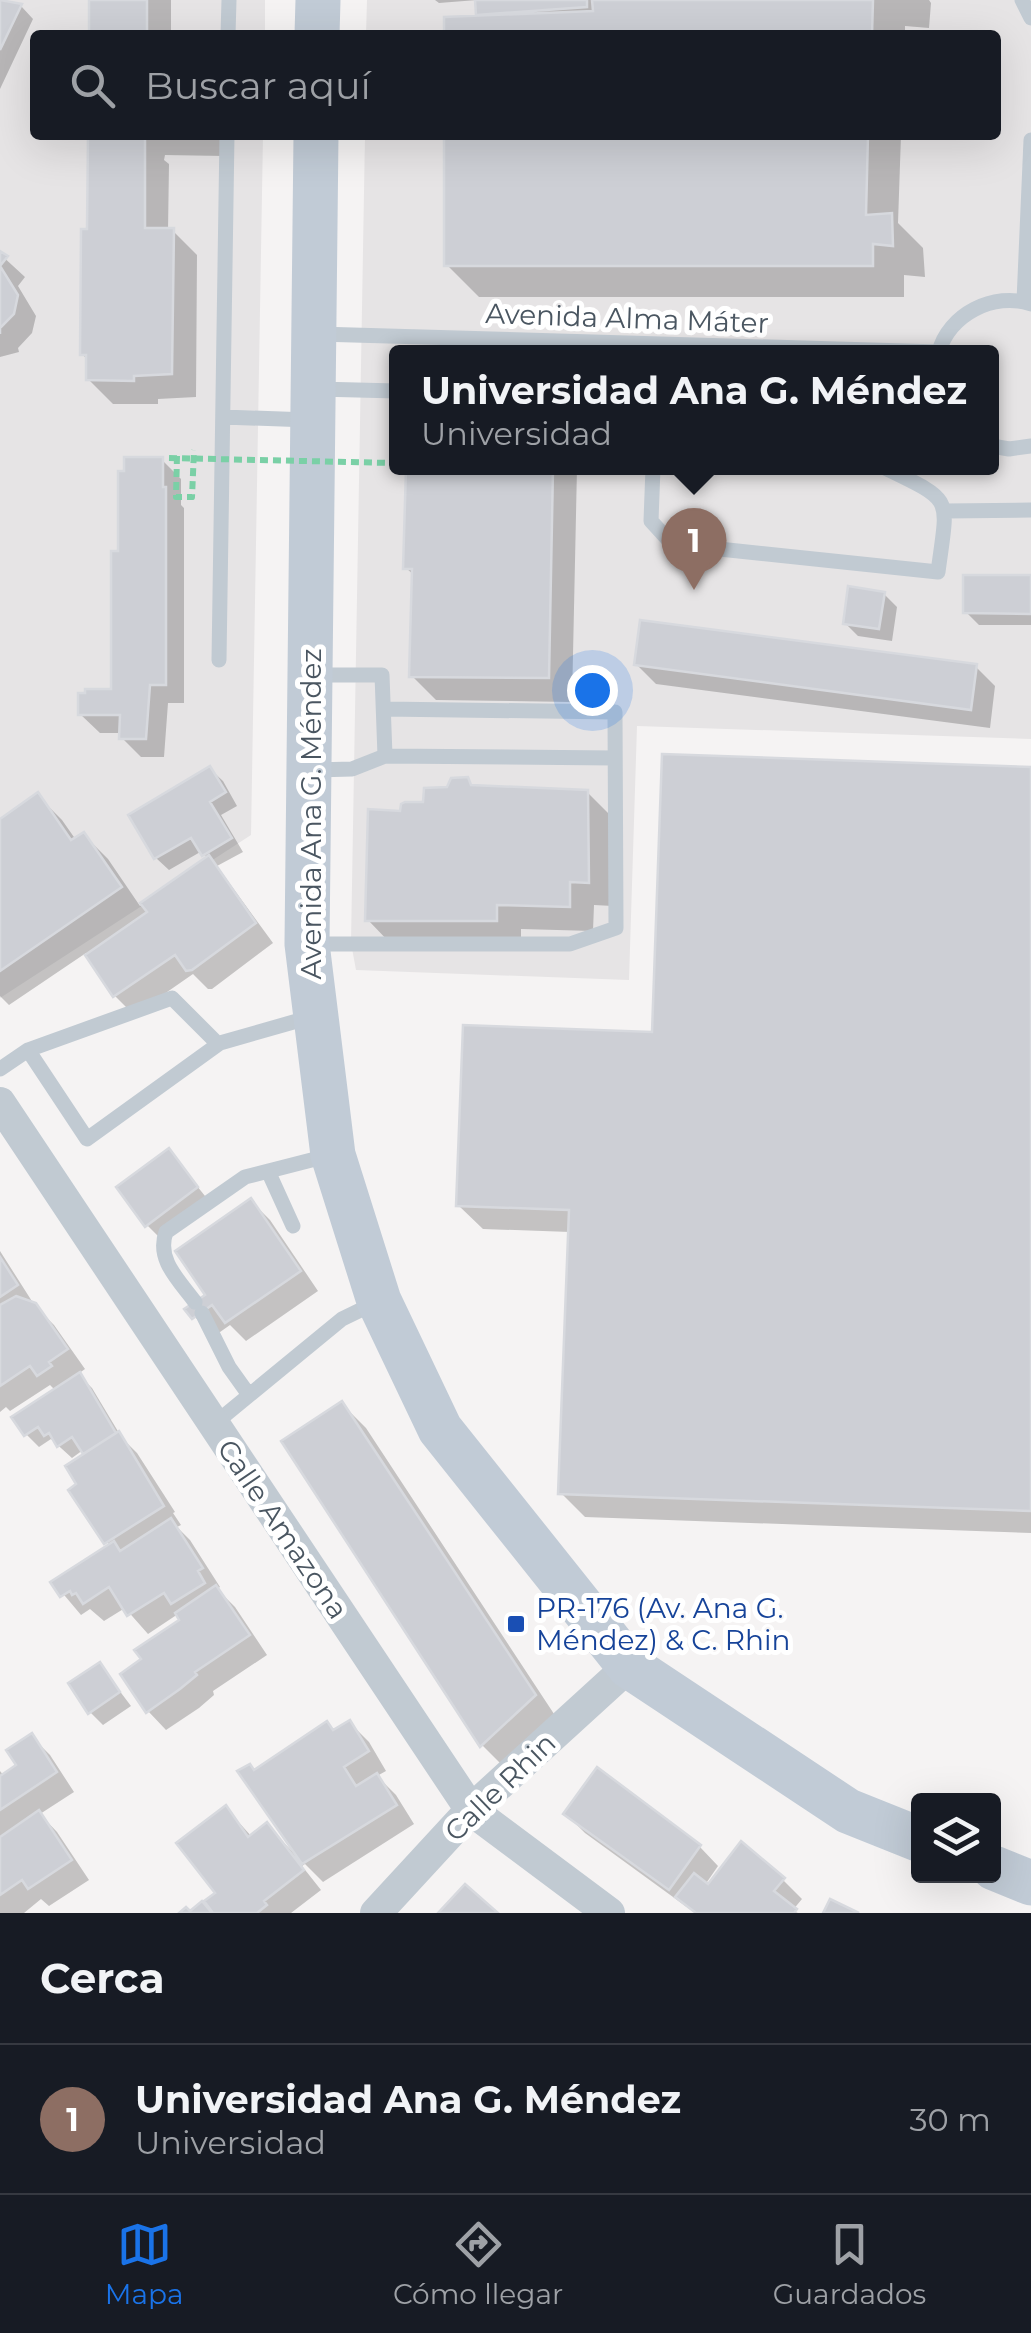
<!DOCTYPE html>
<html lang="es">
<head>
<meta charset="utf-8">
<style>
	body { margin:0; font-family:Montserrat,sans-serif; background:#242831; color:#f1f3f6 }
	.controls { position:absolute; right:30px; bottom:30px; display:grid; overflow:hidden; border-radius:10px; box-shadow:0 10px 40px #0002 }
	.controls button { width:90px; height:90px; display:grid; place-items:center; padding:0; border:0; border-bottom:2px solid #363941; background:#171b24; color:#f1f3f6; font:50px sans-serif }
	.you { position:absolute; left:592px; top:690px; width:35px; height:35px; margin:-25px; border:8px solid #fff; border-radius:50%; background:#1a73e8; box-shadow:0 0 0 15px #1a73e833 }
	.badge { display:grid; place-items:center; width:65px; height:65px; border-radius:50%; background:#1a73e8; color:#fff; font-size:32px; font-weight:700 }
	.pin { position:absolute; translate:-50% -82px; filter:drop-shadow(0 2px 5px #0008) }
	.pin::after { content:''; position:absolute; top:52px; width:35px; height:30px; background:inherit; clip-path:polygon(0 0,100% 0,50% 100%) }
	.popup { position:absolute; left:389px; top:345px; width:610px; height:130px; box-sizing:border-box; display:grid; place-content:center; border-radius:10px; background:#171b24; filter:drop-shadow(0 2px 8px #0005); font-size:32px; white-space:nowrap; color:#9ea1a6 }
	.popup b { font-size:38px; color:#f1f3f6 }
	.popup::after { content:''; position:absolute; left:50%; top:100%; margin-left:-20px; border:20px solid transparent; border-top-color:#171b24 }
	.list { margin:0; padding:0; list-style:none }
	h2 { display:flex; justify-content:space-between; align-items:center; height:130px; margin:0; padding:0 40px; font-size:42px }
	h2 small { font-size:32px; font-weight:400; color:#9ea1a6 }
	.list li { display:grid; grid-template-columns:65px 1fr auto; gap:30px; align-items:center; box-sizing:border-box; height:150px; padding:0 40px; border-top:2px solid #363941 }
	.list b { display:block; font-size:38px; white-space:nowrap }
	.list p { margin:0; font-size:32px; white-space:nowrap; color:#9ea1a6 }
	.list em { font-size:32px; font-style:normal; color:#9ea1a6 }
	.icon { flex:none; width:55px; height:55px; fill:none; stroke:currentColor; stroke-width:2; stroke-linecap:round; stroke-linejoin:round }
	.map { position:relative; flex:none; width:1031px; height:1913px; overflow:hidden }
	.search { position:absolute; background:#171b24; box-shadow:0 10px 40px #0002; left:30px; right:30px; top:30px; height:110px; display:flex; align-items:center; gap:25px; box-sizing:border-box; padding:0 35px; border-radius:10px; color:#9ea1a6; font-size:38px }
	.sheet { height:280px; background:#171b24 }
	nav { display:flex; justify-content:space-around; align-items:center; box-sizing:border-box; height:140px; border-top:2px solid #363941; background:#171b24; font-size:28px; color:#9ea1a6 }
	nav a { display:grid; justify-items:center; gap:5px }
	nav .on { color:#1a73e8 }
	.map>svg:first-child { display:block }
</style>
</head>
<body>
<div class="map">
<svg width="1031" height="1913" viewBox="0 0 1031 1913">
	<rect width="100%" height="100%" fill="#f5f3f3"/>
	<path fill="#e6e4e5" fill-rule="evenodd" d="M 0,0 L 265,0 L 265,35 L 35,35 L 35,135 L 263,135 L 251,835 L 0,998 Z
		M 367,0 L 1031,0 L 1031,739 L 637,726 L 629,980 L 356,970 L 351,943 L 365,135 L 996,135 L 996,35 L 366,35 ZM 397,352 L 992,352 L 992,468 L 397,468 Z"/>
	<path fill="#0003" d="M 0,0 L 21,6 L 33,19 L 0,89 Z
		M 92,0 L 171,0 L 171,35 L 92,35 Z
		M 435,0 L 929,0 L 931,3 L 929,28 L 905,26 L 905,35 L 447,35 L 483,18 L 478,14 L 477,0 L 439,3 Z
		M 90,135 L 224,135 L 224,156 L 165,155 L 164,160 L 169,164 L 168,231 L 173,231 L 197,255 L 196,397 L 158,399 L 158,404 L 113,404 L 88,379 L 88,360 L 82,354 L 89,231 Z
		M 447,135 L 901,135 L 898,223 L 923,248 L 925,277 L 904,275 L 904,297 L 479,297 L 447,265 Z
		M 0,254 L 25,277 L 18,286 L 36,316 L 32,333 L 18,348 L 19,352 L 0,357 Z
		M 162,460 L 181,479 L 181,505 L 184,508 L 184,703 L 168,703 L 164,757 L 141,757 L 122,738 L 122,733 L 100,733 L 80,714 L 113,691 L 121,553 Z
		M 408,468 L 577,468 L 572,702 L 436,700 L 412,676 L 415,576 L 406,568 Z
		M 1031,578 L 1031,625 L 979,625 L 966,612 Z
		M 884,594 L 897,607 L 892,641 L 858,636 L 845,623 Z
		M 637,665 L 976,667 L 995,686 L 990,728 L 656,684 Z
		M 210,769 L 223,781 L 237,806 L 221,815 L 243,852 L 217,866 L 273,943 L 212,989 L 208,989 L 193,974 L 134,1015 L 115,996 L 86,953 L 9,1005 L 0,996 L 0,822 L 38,796 L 62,820 L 76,840 L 84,835 L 108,859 L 140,906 L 208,859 L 202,851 L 169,870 L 156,858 Z
		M 1031,770 L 1031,1533 L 585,1517 L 561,1493 L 570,1232 L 483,1229 L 458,1205 Z
		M 467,780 L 475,788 L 587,792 L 612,817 L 613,906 L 594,905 L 593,931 L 521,929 L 521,945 L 392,945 L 368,920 L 403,813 L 426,804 Z
		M 169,1151 L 209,1201 L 160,1238 L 147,1225 Z
		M 251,1201 L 270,1220 L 318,1291 L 246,1341 L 230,1325 L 213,1337 L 188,1309 L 208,1295 Z
		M 0,1251 L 35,1306 L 54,1325 L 85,1369 L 78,1374 L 92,1388 L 122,1438 L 137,1453 L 175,1512 L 173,1513 L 181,1525 L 177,1527 L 190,1540 L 220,1587 L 217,1589 L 235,1607 L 267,1655 L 213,1691 L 214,1695 L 199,1708 L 166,1730 L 148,1711 L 145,1660 L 183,1620 L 178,1614 L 148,1634 L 125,1608 L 104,1621 L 90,1609 L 81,1615 L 54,1583 L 110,1547 L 80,1485 L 87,1455 L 83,1450 L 72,1458 L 51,1439 L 39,1447 L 26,1434 L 56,1391 L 50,1385 L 10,1411 L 6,1407 L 0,1412 Z
		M 342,1404 L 366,1428 L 558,1720 L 506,1769 L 482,1745 Z
		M 100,1665 L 131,1706 L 103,1725 L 90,1712 Z
		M 350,1723 L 369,1742 L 386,1771 L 377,1776 L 396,1795 L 414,1824 L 323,1882 L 305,1864 L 302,1866 L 321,1890 L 291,1913 L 192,1913 L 218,1894 L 226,1808 L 252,1837 L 267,1826 L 293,1852 L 295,1850 L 255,1772 Z
		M 31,1736 L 50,1755 L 74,1792 L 40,1814 L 57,1832 L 89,1880 L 49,1906 L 41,1899 L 24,1913 L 0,1913 L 0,1771 L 4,1776 L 19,1766 Z
		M 566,1814 L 700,1847 L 718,1866 L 707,1882 L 711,1885 L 783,1880 L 802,1899 L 792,1911 L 798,1913 L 695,1913 L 585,1833 Z"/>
	<path fill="#cdcfd5" stroke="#d7d9de" stroke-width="2.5" d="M 0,0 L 22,4 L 0,50 Z
		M 89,0 L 147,0 L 147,34 L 168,35 L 89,35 Z
		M 475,0 L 587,0 L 587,7 L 476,15 Z
		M 592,0 L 873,0 L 872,35 L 444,35 L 444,17 L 593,11 Z
		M 88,135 L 145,137 L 145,228 L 174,228 L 172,374 L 134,376 L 134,381 L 86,380 L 86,355 L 80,355 L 81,229 L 87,229 Z
		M 444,135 L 868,135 L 866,215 L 892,213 L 893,246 L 873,244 L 873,266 L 444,266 Z
		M 0,251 L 8,256 L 0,266 L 18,295 L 14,314 L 0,328 L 0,334 Z
		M 124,457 L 163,457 L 163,487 L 166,487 L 166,685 L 150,685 L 146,739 L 119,739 L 120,715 L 78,715 L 78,693 L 85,693 L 85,689 L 111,689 L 111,551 L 118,551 L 118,471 L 124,471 Z
		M 406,468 L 553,468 L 549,678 L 409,677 L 412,569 L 403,569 Z
		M 963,575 L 1031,575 L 1031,614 L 963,613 Z
		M 848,586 L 885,592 L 879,629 L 843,624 Z
		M 640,620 L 977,664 L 971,710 L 634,665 Z
		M 662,754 L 1031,767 L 1031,1511 L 558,1494 L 569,1210 L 456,1206 L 463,1025 L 652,1032 Z
		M 210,766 L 226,792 L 210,802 L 232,838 L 202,856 L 191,838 L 154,859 L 128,815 Z
		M 468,777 L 471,785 L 588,790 L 589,883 L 570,882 L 570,907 L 497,905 L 497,921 L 365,921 L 368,809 L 400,811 L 401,804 L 405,802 L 423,802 L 424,788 L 447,787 L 451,778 Z
		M 38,792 L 71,840 L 84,832 L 122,887 L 0,971 L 0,819 Z
		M 209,855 L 256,923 L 192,970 L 186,971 L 175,955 L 113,997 L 85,955 L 147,912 L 140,903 Z
		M 169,1148 L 198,1187 L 145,1227 L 116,1187 Z
		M 251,1198 L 301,1271 L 225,1323 L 212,1305 L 192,1319 L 184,1309 L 205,1295 L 175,1251 Z
		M 0,1257 L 18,1285 L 0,1297 Z
		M 16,1296 L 36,1303 L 68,1349 L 49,1362 L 52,1366 L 37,1376 L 30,1366 L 0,1386 L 0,1305 Z
		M 80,1372 L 116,1433 L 83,1454 L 72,1437 L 57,1447 L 49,1433 L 44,1436 L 38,1427 L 24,1436 L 11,1417 Z
		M 342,1401 L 536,1695 L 480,1747 L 281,1441 Z
		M 119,1431 L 164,1506 L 104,1544 L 68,1490 L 76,1484 L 65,1466 Z
		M 171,1518 L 203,1568 L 198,1571 L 205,1583 L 171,1604 L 164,1593 L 127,1616 L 109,1587 L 83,1604 L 76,1593 L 72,1595 L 70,1591 L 60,1597 L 50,1582 L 114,1541 L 120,1551 Z
		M 216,1585 L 250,1635 L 195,1672 L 197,1675 L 180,1689 L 146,1713 L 120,1674 L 141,1659 L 134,1650 L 179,1620 L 175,1613 Z
		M 100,1662 L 120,1692 L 88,1714 L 68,1683 Z
		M 350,1720 L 369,1751 L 344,1767 L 356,1786 L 377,1773 L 397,1805 L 302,1864 L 237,1771 L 250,1764 L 254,1770 L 327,1721 L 333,1730 Z
		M 32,1733 L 57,1772 L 0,1810 L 0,1776 L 16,1765 L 6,1750 Z
		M 597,1767 L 701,1845 L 669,1890 L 563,1814 Z
		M 226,1805 L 248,1837 L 267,1822 L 304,1870 L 264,1901 L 267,1905 L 257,1913 L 213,1913 L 204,1901 L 215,1893 L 176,1843 Z
		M 39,1810 L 72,1860 L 28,1889 L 22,1880 L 0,1895 L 0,1837 Z
		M 741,1841 L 785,1878 L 774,1891 L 797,1909 L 794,1913 L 696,1913 L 675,1897 L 694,1873 L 708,1884 Z
		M 465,1884 L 498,1913 L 438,1913 Z
		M 830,1899 L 859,1913 L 823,1913 Z
		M 202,1901 L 212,1913 L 179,1913 L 186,1907 L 190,1911 Z"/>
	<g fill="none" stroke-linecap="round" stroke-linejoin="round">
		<path stroke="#7ad0a6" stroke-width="6" stroke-dasharray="8 5" stroke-linecap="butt" d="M 177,456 L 176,497 L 192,497 L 194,450"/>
		<path stroke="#c1cad2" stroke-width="15" d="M 1022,0 L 1031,18
			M 228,35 L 229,0
			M 1024,301 L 1031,140
			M 318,334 L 939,352
			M 939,352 C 948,315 994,291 1031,304
			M 317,389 L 397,391
			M 223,417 L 309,420
			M 992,446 L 1009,449 L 1031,446
			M 653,468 L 651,521 L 672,544 L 938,572 C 948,496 955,502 885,468
			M 946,511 L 1031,510
			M 219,660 L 227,135
			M 312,675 L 382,675 L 385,756
			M 315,770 L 352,769 L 385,756 L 614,758
			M 313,944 L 570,944 L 616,928 L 615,712 L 385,709
			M 28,1050 L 87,1139 L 220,1043 L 311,1017
			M 0,1069 L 28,1050 L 172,998 L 218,1044
			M 268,1171 L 293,1226
			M 195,1302 C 179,1280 156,1260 166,1232 L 245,1177 L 331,1155
			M 202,1313 L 229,1367 L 249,1395
			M 213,1425 L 342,1319 L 377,1302"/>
		<path stroke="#c1cad2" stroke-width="32" d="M 0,1103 L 471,1810 L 609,1913
			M 376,1913 L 471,1810 L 629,1666"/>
		<path stroke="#c1cbd6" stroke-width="45" d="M 317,35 L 318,0
			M 316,135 L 307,944 L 333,1155 L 379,1301 L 440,1429 L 629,1666 L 848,1811 L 918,1839
			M 994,1868 L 1031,1883"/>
		<path stroke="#7ad0a6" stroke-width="6" stroke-dasharray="8 5" stroke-linecap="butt" d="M 169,458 L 393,463"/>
	</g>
	<rect fill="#1a4fb4" stroke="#fff" stroke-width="4" x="506" y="1614" width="20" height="20" rx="5"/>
	<g text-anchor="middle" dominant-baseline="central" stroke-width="10" stroke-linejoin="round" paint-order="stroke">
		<g font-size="28" fill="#4a5661" stroke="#fff">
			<text transform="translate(627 318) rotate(2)">Avenida Alma Máter</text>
			<text transform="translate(311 814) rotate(-90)">Avenida Ana G. Méndez</text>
			<text transform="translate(283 1529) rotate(56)">Calle Amazona</text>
			<text transform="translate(500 1787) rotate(-44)">Calle Rhin</text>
		</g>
		<g font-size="28" fill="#164399" stroke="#fff" text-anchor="start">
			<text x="536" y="1608">PR-176 (Av. Ana G.<tspan x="536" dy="32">Méndez) &amp; C. Rhin</tspan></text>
		</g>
	</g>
</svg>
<div class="controls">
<button><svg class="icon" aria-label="layers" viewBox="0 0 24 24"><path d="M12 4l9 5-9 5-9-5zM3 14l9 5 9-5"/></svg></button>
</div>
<div class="you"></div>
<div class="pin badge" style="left:694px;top:590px;background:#8d6e63">1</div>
<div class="popup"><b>Universidad Ana G. Méndez</b>Universidad</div>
<div class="search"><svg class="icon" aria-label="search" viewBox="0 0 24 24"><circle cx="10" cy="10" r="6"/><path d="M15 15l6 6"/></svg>Buscar aquí</div>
</div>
<section class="sheet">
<h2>Cerca<small></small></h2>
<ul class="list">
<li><span class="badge" style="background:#8d6e63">1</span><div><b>Universidad Ana G. Méndez</b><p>Universidad</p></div><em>30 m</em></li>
</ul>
</section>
<nav>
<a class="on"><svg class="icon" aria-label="map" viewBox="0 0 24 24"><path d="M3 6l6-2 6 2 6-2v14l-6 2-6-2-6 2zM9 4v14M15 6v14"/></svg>Mapa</a>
<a><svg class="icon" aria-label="directions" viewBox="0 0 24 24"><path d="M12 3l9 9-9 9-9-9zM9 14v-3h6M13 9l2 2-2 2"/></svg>Cómo llegar</a>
<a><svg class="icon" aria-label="saved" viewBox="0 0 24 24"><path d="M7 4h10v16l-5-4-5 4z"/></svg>Guardados</a>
</nav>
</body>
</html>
